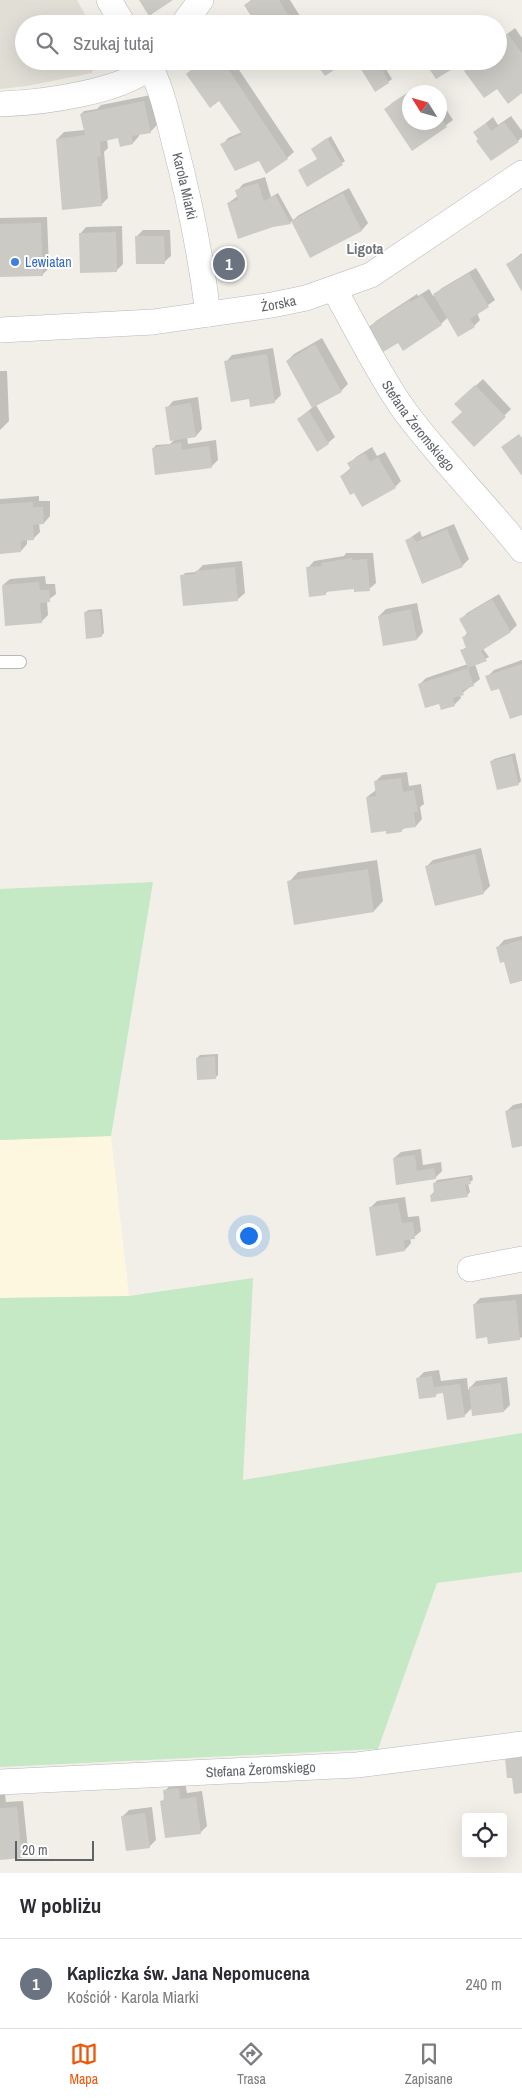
<!DOCTYPE html>
<html lang="pl">
<head>
<meta charset="utf-8">
<style>
	body { margin:0; font-family:"Archivo Narrow",sans-serif; background:#f7f7f7; color:#2b2b33 }
	.controls { position:absolute; right:15px; bottom:15px; display:grid; overflow:hidden; border-radius:5px; box-shadow:0 5px 20px #0002 }
	.controls button { width:45px; height:45px; display:grid; place-items:center; padding:0; border:0; border-bottom:1px solid #e1e1e2; background:#fff; color:#2b2b33; font:25px sans-serif }
	.compass { position:absolute; left:402px; top:85px; width:45px; height:45px; border-radius:50%; background:#fff; box-shadow:0 5px 20px #0002; rotate:307deg }
	.scale { position:absolute; left:15px; bottom:12px; width:79px; box-sizing:border-box; padding-left:5px; border:2px solid #5f6368; border-top:0; font-size:14px; line-height:18px; white-space:nowrap; color:#5f6368; -webkit-text-stroke:4px #fff; paint-order:stroke }
	.you { position:absolute; left:248px; top:1235px; width:18px; height:18px; margin:-12px; border:4px solid #fff; border-radius:50%; background:#1a73e8; box-shadow:0 0 0 8px #1a73e833 }
	.badge { display:grid; place-items:center; width:32px; height:32px; border-radius:50%; background:#ea580c; color:#fff; font-size:16px; font-weight:700 }
	.pin { position:absolute; translate:-50% -50%; border:2px solid #fff; box-shadow:0 1px 5px #0006 }
	.list { margin:0; padding:0; list-style:none }
	h2 { display:flex; justify-content:space-between; align-items:center; height:65px; margin:0; padding:0 20px; font-size:21px }
	h2 small { font-size:16px; font-weight:400; color:#7c7c81 }
	.list li { display:grid; grid-template-columns:32px 1fr auto; gap:15px; align-items:center; box-sizing:border-box; height:90px; padding:0 20px; border-top:1px solid #e1e1e2 }
	.list b { display:block; font-size:19px; white-space:nowrap }
	.list p { margin:0; font-size:16px; white-space:nowrap; color:#7c7c81 }
	.list em { font-size:16px; font-style:normal; color:#7c7c81 }
	.icon { flex:none; width:28px; height:28px; fill:none; stroke:currentColor; stroke-width:2; stroke-linecap:round; stroke-linejoin:round }
	.map { position:relative; flex:none; width:522px; height:1873px; overflow:hidden }
	.search { position:absolute; background:#fff; box-shadow:0 5px 20px #0002; left:15px; right:15px; top:15px; height:55px; display:flex; align-items:center; gap:12px; box-sizing:border-box; padding:0 18px; border-radius:28px; color:#7c7c81; font-size:19px }
	.sheet { height:155px; background:#fff }
	nav { display:flex; justify-content:space-around; align-items:center; box-sizing:border-box; height:70px; border-top:1px solid #e1e1e2; background:#fff; font-size:14px; color:#7c7c81 }
	nav a { display:grid; justify-items:center; gap:2px }
	nav .on { color:#ea580c }
	.map>svg:first-child { display:block }
</style>
</head>
<body>
<div class="map">
<svg width="522" height="1873" viewBox="0 0 522 1873">
	<rect width="100%" height="100%" fill="#f1efe8"/>
	<path fill="#fef7e0" d="M 111,1136 L 129,1296 L 0,1298 L 0,1140 Z"/>
	<path fill="#e1ded6" d="M 0,0 L 77,0 L 90,24 L 24,24 L 24,61 L 95,61 L 92,73 L 27,86 L 0,89 Z"/>
	<path fill="#c5e8c5" d="M 153,882 L 111,1136 L 0,1140 L 0,889 Z
		M 253,1278 L 243,1480 L 522,1433 L 522,1572 L 437,1583 L 378,1749 L 0,1767 L 0,1298 L 129,1296 Z"/>
	<path fill="#0003" d="M 251,0 L 290,0 L 305,24 L 257,24 L 245,5 Z
		M 515,28 L 522,38 L 522,92 L 497,88 L 472,65 L 478,61 L 498,61 L 498,41 Z
		M 202,61 L 233,61 L 294,152 L 287,158 L 259,160 L 222,145 L 228,138 L 242,132 L 219,100 Z
		M 316,61 L 337,61 L 339,64 L 336,67 Z
		M 358,61 L 393,61 L 386,69 L 392,79 L 388,82 Z
		M 418,86 L 423,92 L 410,92 L 410,122 L 440,122 L 440,100 L 453,120 L 412,149 L 386,109 L 392,103 Z
		M 432,89 L 435,92 L 426,92 Z
		M 151,95 L 157,125 L 150,132 L 139,134 L 139,136 L 133,143 L 119,137 L 107,139 L 108,148 L 104,152 L 108,198 L 101,205 L 57,139 L 64,132 L 85,130 L 81,114 L 84,111 L 97,109 L 101,105 Z
		M 511,116 L 522,131 L 522,137 L 518,141 L 480,139 L 475,132 L 493,117 L 498,125 Z
		M 331,136 L 345,161 L 307,185 L 318,159 L 312,149 Z
		M 265,177 L 271,197 L 278,193 L 293,220 L 299,215 L 349,188 L 368,223 L 362,230 L 311,256 L 292,221 L 290,223 L 228,203 L 238,196 L 237,191 L 243,184 Z
		M 47,217 L 49,268 L 42,275 L 0,276 L 0,218 Z
		M 122,226 L 123,264 L 116,271 L 80,234 L 86,227 Z
		M 143,230 L 170,230 L 171,256 L 164,262 L 136,237 Z
		M 235,249 L 238,251 L 242,264 L 239,268 L 224,273 L 223,254 L 226,251 Z
		M 522,253 L 522,290 L 508,264 Z
		M 476,268 L 495,300 L 477,313 L 480,320 L 474,326 L 448,317 L 441,324 L 398,341 L 369,328 L 376,321 L 417,294 L 418,296 L 429,289 L 433,296 L 442,288 Z
		M 322,338 L 348,384 L 341,391 L 316,405 L 335,437 L 328,443 L 298,419 L 313,407 L 287,361 L 294,354 Z
		M 273,348 L 281,395 L 274,402 L 226,362 L 232,355 Z
		M 0,371 L 7,371 L 9,421 L 0,430 Z
		M 483,379 L 511,409 L 474,445 L 463,412 L 456,404 Z
		M 198,397 L 202,429 L 196,436 L 187,437 L 188,444 L 216,440 L 218,460 L 212,466 L 153,449 L 156,445 L 170,444 L 175,439 L 167,408 L 173,401 Z
		M 372,447 L 377,456 L 385,452 L 401,481 L 395,487 L 354,491 L 341,476 L 351,468 L 349,464 L 356,457 Z
		M 39,496 L 39,501 L 50,501 L 50,516 L 44,523 L 39,523 L 40,532 L 33,539 L 27,539 L 27,544 L 21,551 L 0,553 L 0,499 Z
		M 454,524 L 469,559 L 462,566 L 423,582 L 407,540 L 420,531 L 422,537 Z
		M 346,553 L 373,553 L 376,583 L 369,589 L 355,588 L 328,591 L 325,594 L 308,568 L 314,561 L 344,556 Z
		M 242,561 L 245,593 L 238,599 L 184,605 L 182,576 L 185,573 L 196,572 L 203,565 Z
		M 45,576 L 46,584 L 55,584 L 56,594 L 47,601 L 48,615 L 41,622 L 3,585 L 10,579 Z
		M 499,594 L 517,625 L 511,631 L 483,649 L 489,657 L 475,664 L 480,679 L 460,695 L 461,698 L 454,705 L 440,702 L 419,685 L 426,678 L 468,664 L 461,651 L 467,647 L 463,638 L 468,632 L 461,620 L 467,613 Z
		M 417,603 L 423,632 L 417,639 L 379,616 L 386,609 Z
		M 102,609 L 104,633 L 101,636 L 85,613 L 88,610 Z
		M 522,660 L 522,714 L 500,687 L 487,677 L 494,670 Z
		M 515,753 L 521,781 L 518,784 L 491,762 L 494,759 Z
		M 407,772 L 409,786 L 421,784 L 424,804 L 420,807 L 422,819 L 416,826 L 405,827 L 401,831 L 367,797 L 376,790 L 375,782 L 382,775 Z
		M 481,848 L 490,886 L 483,893 L 427,866 L 433,860 Z
		M 377,860 L 383,901 L 374,911 L 289,882 L 298,872 Z
		M 522,936 L 522,980 L 505,961 L 498,947 L 504,940 Z
		M 218,1054 L 218,1075 L 215,1078 L 197,1058 L 200,1055 Z
		M 522,1103 L 522,1145 L 506,1112 L 513,1105 Z
		M 421,1149 L 423,1165 L 441,1162 L 442,1171 L 435,1178 L 398,1183 L 394,1158 L 401,1152 Z
		M 472,1175 L 473,1180 L 468,1183 L 470,1192 L 467,1195 L 431,1195 L 435,1191 L 434,1184 L 437,1180 Z
		M 405,1197 L 408,1217 L 419,1216 L 421,1231 L 414,1237 L 410,1238 L 411,1243 L 405,1250 L 370,1208 L 377,1201 Z
		M 522,1294 L 522,1337 L 519,1339 L 488,1336 L 474,1305 L 480,1298 Z
		M 439,1370 L 441,1381 L 467,1378 L 468,1390 L 476,1381 L 507,1377 L 510,1405 L 504,1411 L 472,1408 L 464,1416 L 444,1392 L 439,1392 L 435,1396 L 417,1379 L 424,1372 Z
		M 185,1782 L 187,1793 L 202,1791 L 207,1826 L 200,1833 L 162,1801 L 165,1798 L 165,1791 L 171,1784 Z
		M 0,1794 L 5,1794 L 6,1802 L 23,1801 L 28,1850 L 21,1856 L 0,1858 Z
		M 152,1807 L 156,1840 L 149,1847 L 123,1816 L 129,1810 Z"/>
	<path fill="#cccac5" d="M 139,0 L 173,0 L 149,16 Z
		M 252,0 L 279,0 L 294,24 L 256,24 L 244,5 Z
		M 508,34 L 522,53 L 522,93 L 508,104 L 497,89 L 484,98 L 464,71 L 475,63 L 477,66 L 483,61 L 498,61 L 498,41 Z
		M 202,61 L 223,61 L 288,159 L 266,174 L 259,161 L 235,171 L 220,144 L 242,134 L 219,101 L 210,108 L 186,74 Z
		M 314,61 L 332,61 L 337,68 L 325,76 Z
		M 356,61 L 392,61 L 393,63 L 383,71 L 389,83 L 375,92 Z
		M 424,61 L 457,61 L 459,65 L 436,79 Z
		M 409,92 L 409,122 L 440,122 L 440,116 L 447,127 L 412,151 L 384,109 Z
		M 144,101 L 151,133 L 132,136 L 133,144 L 120,147 L 118,138 L 100,142 L 101,156 L 97,157 L 102,206 L 62,210 L 56,139 L 85,135 L 80,114 Z
		M 504,122 L 519,142 L 491,161 L 476,141 L 478,139 L 473,132 L 486,123 L 491,131 Z
		M 327,138 L 343,165 L 307,187 L 298,170 L 317,159 L 311,149 Z
		M 258,183 L 264,201 L 275,195 L 291,224 L 273,227 L 238,239 L 227,203 L 238,200 L 235,190 Z
		M 343,193 L 362,231 L 310,258 L 291,221 Z
		M 41,223 L 43,276 L 0,277 L 0,224 Z
		M 116,232 L 117,272 L 80,273 L 79,233 Z
		M 135,236 L 164,236 L 165,264 L 136,264 Z
		M 231,251 L 235,254 L 239,269 L 223,274 L 218,260 L 219,257 L 222,253 Z
		M 522,255 L 522,292 L 506,264 Z
		M 469,273 L 489,307 L 470,319 L 475,327 L 458,337 L 433,294 Z
		M 422,295 L 442,325 L 403,351 L 398,343 L 383,352 L 368,327 L 410,300 L 411,302 Z
		M 315,344 L 342,392 L 312,408 L 286,361 Z
		M 267,354 L 275,403 L 250,407 L 249,399 L 231,402 L 224,361 Z
		M 475,385 L 506,417 L 474,447 L 451,422 L 462,412 L 454,404 Z
		M 191,403 L 196,437 L 170,441 L 165,407 Z
		M 309,411 L 329,444 L 317,452 L 297,419 Z
		M 519,434 L 522,438 L 522,476 L 501,447 Z
		M 181,442 L 182,450 L 209,446 L 212,468 L 155,475 L 152,448 Z
		M 365,453 L 370,462 L 378,457 L 396,488 L 362,507 L 354,493 L 350,495 L 340,476 L 351,470 L 347,463 Z
		M 33,502 L 33,507 L 43,507 L 44,524 L 33,525 L 34,540 L 21,541 L 21,552 L 0,554 L 0,504 Z
		M 447,529 L 463,567 L 422,584 L 405,540 L 413,537 L 416,542 Z
		M 352,558 L 352,560 L 367,559 L 370,591 L 354,592 L 354,589 L 325,592 L 326,595 L 309,597 L 306,567 L 322,566 L 321,563 Z
		M 235,567 L 238,601 L 183,606 L 180,575 L 196,574 L 195,571 Z
		M 39,582 L 40,590 L 49,590 L 50,602 L 40,603 L 42,623 L 5,626 L 2,585 Z
		M 492,599 L 511,632 L 481,651 L 487,661 L 468,668 L 460,650 L 466,648 L 462,637 L 468,635 L 459,619 Z
		M 411,609 L 417,640 L 383,646 L 378,616 Z
		M 100,611 L 102,637 L 86,639 L 84,612 Z
		M 522,664 L 522,715 L 510,719 L 499,689 L 491,691 L 485,676 Z
		M 468,668 L 474,686 L 462,690 L 464,695 L 453,698 L 455,706 L 441,710 L 439,704 L 425,708 L 418,684 Z
		M 512,756 L 519,785 L 497,790 L 490,761 Z
		M 401,778 L 403,792 L 414,790 L 418,812 L 414,812 L 416,827 L 401,829 L 402,832 L 386,834 L 386,831 L 371,833 L 366,797 L 376,796 L 374,781 Z
		M 475,854 L 484,894 L 435,906 L 425,866 Z
		M 368,869 L 374,912 L 294,925 L 287,881 Z
		M 522,940 L 522,981 L 510,984 L 504,962 L 500,963 L 496,947 Z
		M 215,1056 L 216,1079 L 197,1080 L 196,1058 Z
		M 522,1108 L 522,1146 L 512,1148 L 505,1111 Z
		M 415,1155 L 417,1171 L 434,1168 L 436,1179 L 396,1185 L 393,1158 Z
		M 469,1177 L 471,1184 L 465,1185 L 468,1197 L 431,1202 L 430,1195 L 434,1194 L 433,1183 Z
		M 398,1203 L 402,1223 L 413,1222 L 415,1239 L 404,1240 L 405,1251 L 376,1256 L 369,1207 Z
		M 516,1300 L 520,1340 L 488,1344 L 487,1337 L 476,1339 L 473,1304 Z
		M 432,1376 L 434,1387 L 460,1384 L 465,1417 L 447,1420 L 443,1393 L 436,1394 L 436,1397 L 419,1399 L 416,1378 Z
		M 501,1383 L 504,1412 L 472,1416 L 469,1387 Z
		M 522,1757 L 522,1793 L 514,1794 L 512,1778 L 507,1778 L 505,1758 Z
		M 179,1788 L 180,1799 L 196,1797 L 201,1834 L 165,1838 L 160,1801 L 164,1800 L 163,1790 Z
		M 17,1807 L 22,1858 L 0,1860 L 0,1808 Z
		M 145,1813 L 150,1848 L 126,1851 L 121,1816 Z"/>
	<g fill="none" stroke-linecap="round" stroke-linejoin="round">
		<g stroke="#b5b8bc" stroke-width="14">
			<path id="lane" d="M 0,662 L 20,662"/>
		</g>
		<g stroke="#b5b8bc" stroke-width="26">
			<g id="street">
				<path d="M 109,0 L 123,24"/>
				<path d="M 183,24 L 201,0"/>
				<path id="s1" d="M 147,61 C 161,85 167,114 174,141 C 189,198 201,256 208,314"/>
				<path d="M 0,104 C 37,103 132,92 155,61"/>
				<path id="s2" d="M 334,289 C 357,329 377,372 404,410 C 440,459 484,502 522,550"/>
				<path id="s3" d="M 0,330 L 153,322 L 272,305 L 306,298 L 371,275 L 522,173"/>
				<path d="M 470,1269 L 522,1259"/>
				<path id="s4" d="M 0,1782 L 357,1765 L 522,1744"/>
			</g>
		</g>
		<use href="#lane" stroke="#fff" stroke-width="12"/>
		<use href="#street" stroke="#fff" stroke-width="25"/>
	</g>
	<circle fill="#3f7fe0" stroke="#fff" stroke-width="2" cx="15" cy="262" r="5"/>
	<g text-anchor="middle" dominant-baseline="central" stroke-width="4" stroke-linejoin="round" paint-order="stroke">
		<g font-size="14" fill="#5f6368" stroke="#fff">
			<text stroke="none"><textPath href="#s1" startOffset="131">Karola Miarki</textPath></text>
			<text stroke="none"><textPath href="#s3" startOffset="280">Żorska</textPath></text>
			<text stroke="none"><textPath href="#s2" startOffset="161">Stefana Żeromskiego</textPath></text>
			<text stroke="none"><textPath href="#s4" startOffset="261">Stefana Żeromskiego</textPath></text>
		</g>
		<g font-size="14" fill="#366cbe" stroke="#fff" text-anchor="start">
			<text x="25" y="262">Lewiatan</text>
		</g>
		<g font-size="15" font-weight="bold" fill="#70757a" stroke="#fff">
			<text x="365" y="248">Ligota</text>
		</g>
	</g>
</svg>
<div class="controls">
<button><svg class="icon" aria-label="locate" viewBox="0 0 24 24"><circle cx="12" cy="12" r="6"/><path d="M12 2v4M12 18v4M2 12h4M18 12h4"/></svg></button>
</div>
<svg class="compass" viewBox="-18 -18 36 36"><path d="M0-13l5 13h-10z" fill="#e53935"/><path d="M0 13l5-13h-10z" fill="#7c7c81"/></svg>
<div class="scale">20 m</div>
<div class="you"></div>
<div class="pin badge" style="left:229px;top:264px;background:#6b7280">1</div>
<div class="search"><svg class="icon" aria-label="search" viewBox="0 0 24 24"><circle cx="10" cy="10" r="6"/><path d="M15 15l6 6"/></svg>Szukaj tutaj</div>
</div>
<section class="sheet">
<h2>W pobliżu<small></small></h2>
<ul class="list">
<li><span class="badge" style="background:#6b7280">1</span><div><b>Kapliczka św. Jana Nepomucena</b><p>Kościół · Karola Miarki</p></div><em>240 m</em></li>
</ul>
</section>
<nav>
<a class="on"><svg class="icon" aria-label="map" viewBox="0 0 24 24"><path d="M3 6l6-2 6 2 6-2v14l-6 2-6-2-6 2zM9 4v14M15 6v14"/></svg>Mapa</a>
<a><svg class="icon" aria-label="directions" viewBox="0 0 24 24"><path d="M12 3l9 9-9 9-9-9zM9 14v-3h6M13 9l2 2-2 2"/></svg>Trasa</a>
<a><svg class="icon" aria-label="saved" viewBox="0 0 24 24"><path d="M7 4h10v16l-5-4-5 4z"/></svg>Zapisane</a>
</nav>
</body>
</html>
